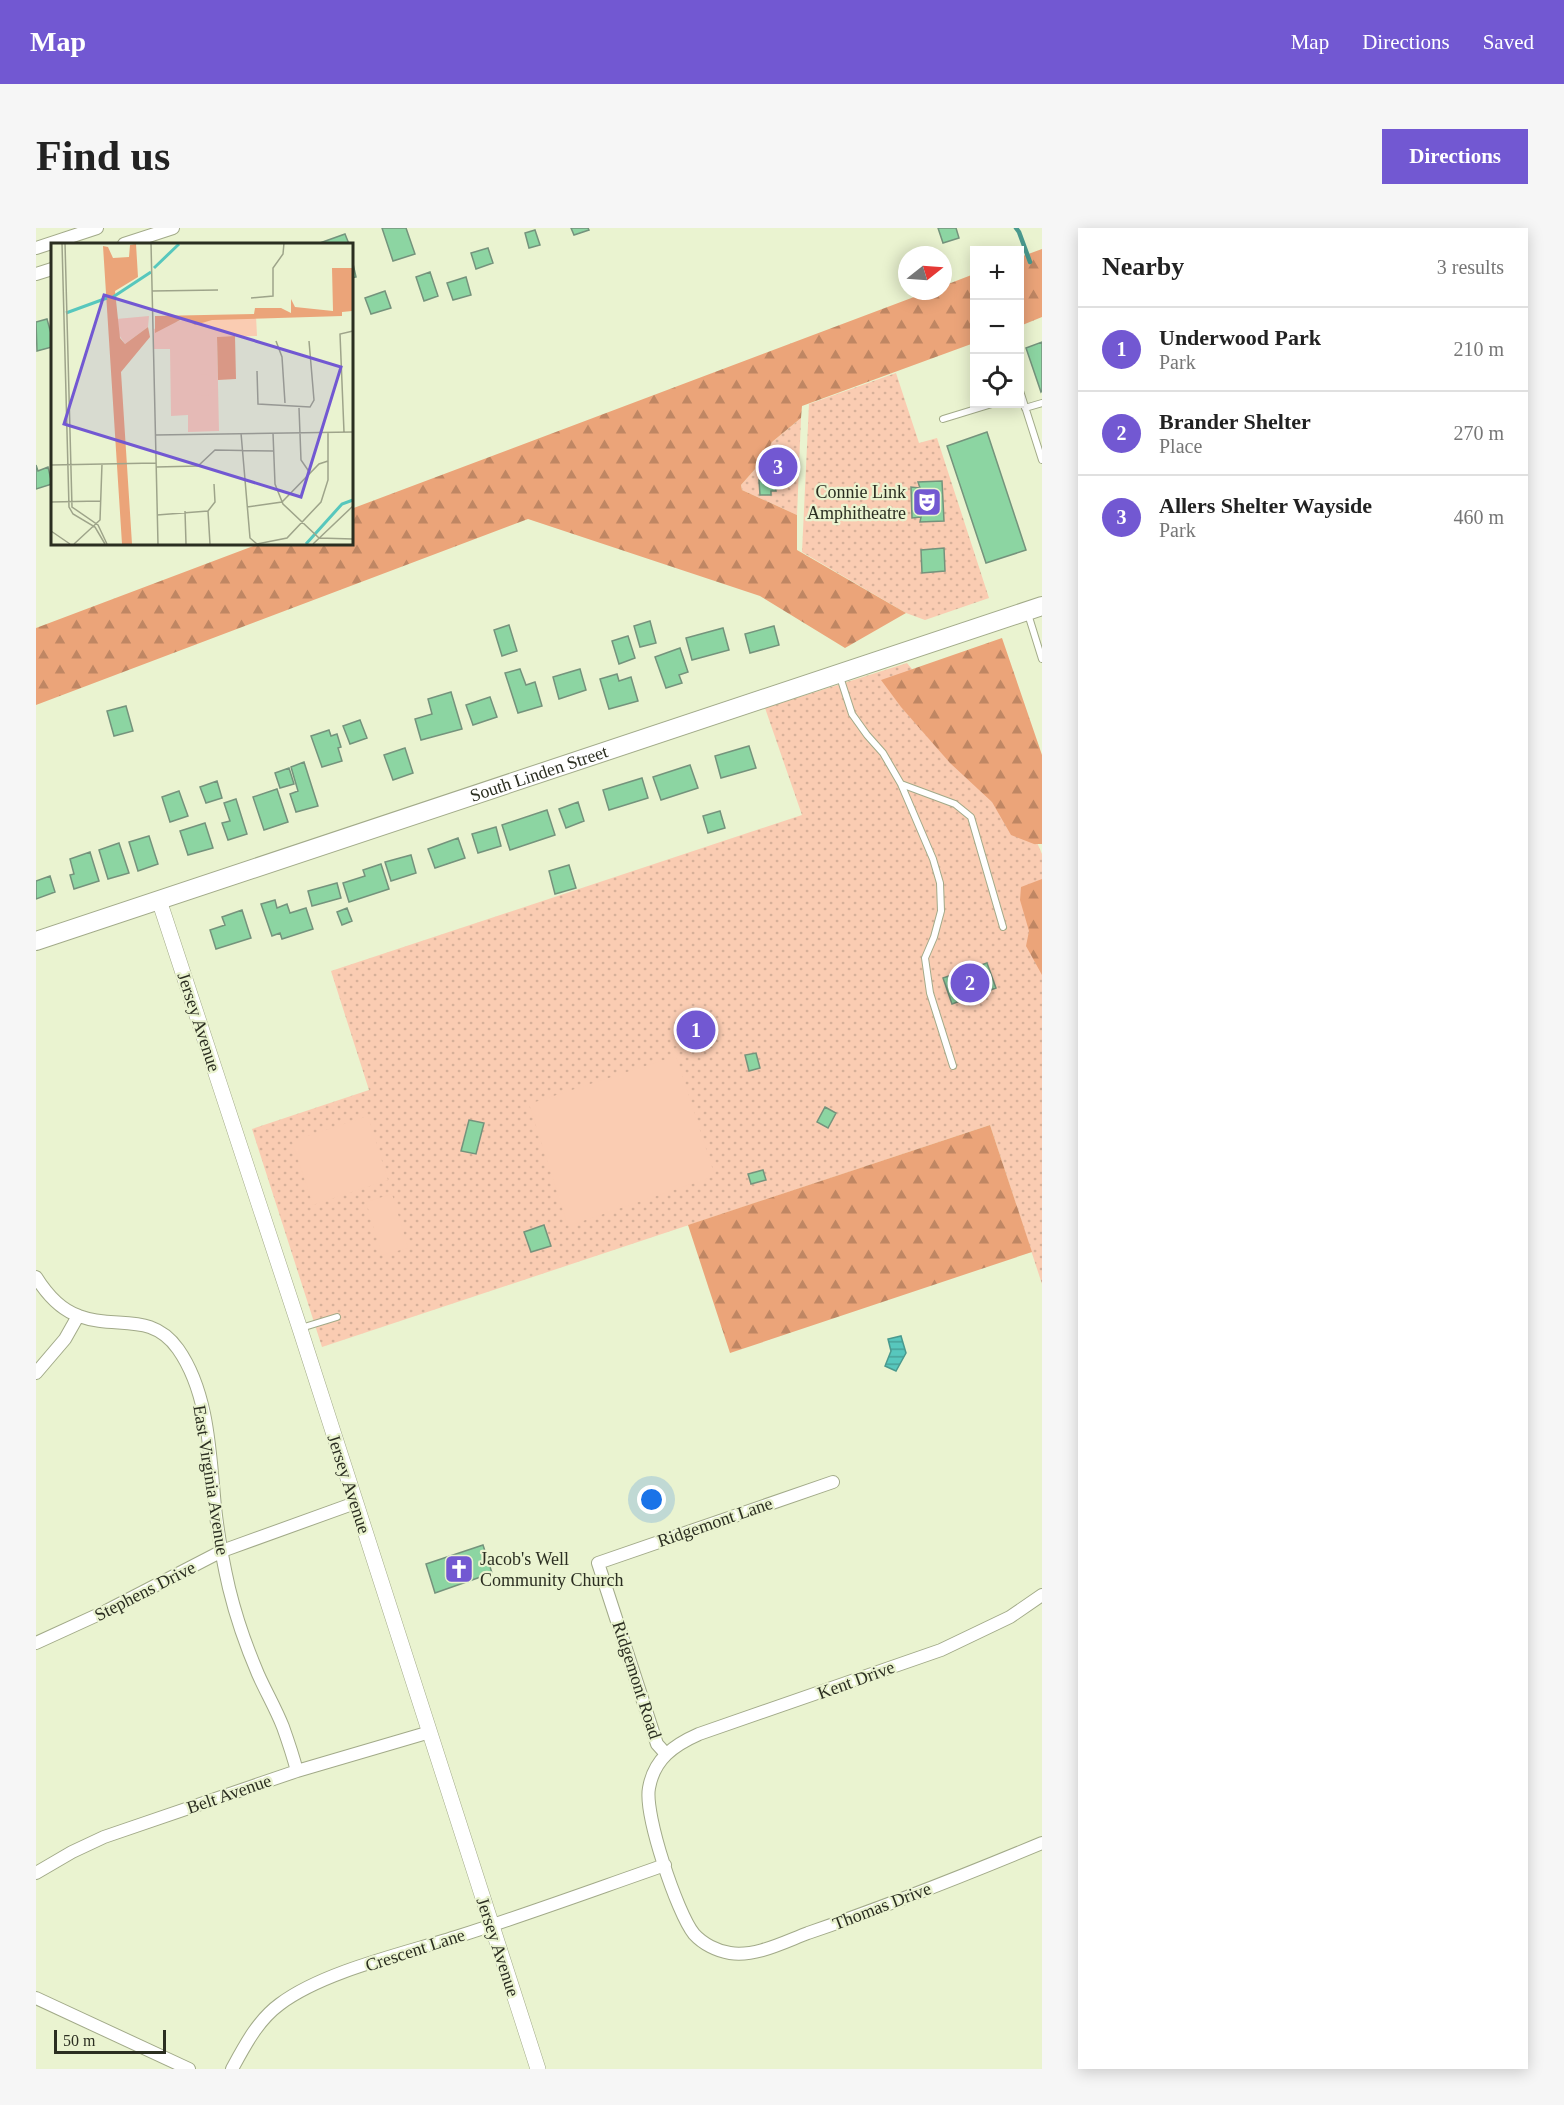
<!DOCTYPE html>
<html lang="en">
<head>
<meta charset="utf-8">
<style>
	body { margin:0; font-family:Georgia,serif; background:#f6f6f6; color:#222 }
	.controls { position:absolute; right:18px; top:18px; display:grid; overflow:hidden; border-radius:0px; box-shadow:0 3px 15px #0003 }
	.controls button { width:54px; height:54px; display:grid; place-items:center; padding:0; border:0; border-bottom:2px solid #e0e0e0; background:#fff; color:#222; font:30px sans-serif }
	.compass { position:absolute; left:862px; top:18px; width:54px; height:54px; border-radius:50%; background:#fff; box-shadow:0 3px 15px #0003; rotate:73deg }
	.scale { position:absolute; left:18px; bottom:15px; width:112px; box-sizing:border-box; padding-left:6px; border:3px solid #2b2e21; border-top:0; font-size:16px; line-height:21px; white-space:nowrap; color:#2b2e21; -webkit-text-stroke:4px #eaf3d0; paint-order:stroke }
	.you { position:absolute; left:616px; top:1272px; width:21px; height:21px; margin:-15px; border:4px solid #fff; border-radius:50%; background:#1a73e8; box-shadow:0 0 0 9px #1a73e833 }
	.badge { display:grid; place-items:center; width:39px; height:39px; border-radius:50%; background:#7258d2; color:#fff; font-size:20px; font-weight:700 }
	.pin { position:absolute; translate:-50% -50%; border:3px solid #fff; box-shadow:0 2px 6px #0006 }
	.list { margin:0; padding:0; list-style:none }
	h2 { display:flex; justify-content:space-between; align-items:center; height:78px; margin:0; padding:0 24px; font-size:26px }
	h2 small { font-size:20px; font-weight:400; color:#767676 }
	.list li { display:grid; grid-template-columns:39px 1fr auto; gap:18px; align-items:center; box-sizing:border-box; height:84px; padding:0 24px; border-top:2px solid #e0e0e0 }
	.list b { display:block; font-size:22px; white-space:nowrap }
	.list p { margin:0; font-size:20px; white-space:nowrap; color:#767676 }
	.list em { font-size:20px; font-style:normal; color:#767676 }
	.icon { flex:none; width:33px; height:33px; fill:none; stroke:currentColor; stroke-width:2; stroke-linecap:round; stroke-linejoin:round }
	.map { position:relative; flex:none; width:1006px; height:1841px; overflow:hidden; border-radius:0px }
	header { display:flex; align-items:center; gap:36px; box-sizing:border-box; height:84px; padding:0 30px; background:#7258d2; color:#fff }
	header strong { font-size:28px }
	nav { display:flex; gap:33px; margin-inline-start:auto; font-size:21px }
	.intro { display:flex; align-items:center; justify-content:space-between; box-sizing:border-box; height:144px; padding:0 36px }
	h1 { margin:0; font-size:42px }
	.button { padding:15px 27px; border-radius:0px; background:#7258d2; color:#fff; font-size:21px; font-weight:700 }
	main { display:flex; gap:36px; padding:0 36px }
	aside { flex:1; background:#fff; border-radius:0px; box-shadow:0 3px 15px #0003 }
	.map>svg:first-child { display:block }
</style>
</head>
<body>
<header>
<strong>Map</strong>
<nav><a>Map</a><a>Directions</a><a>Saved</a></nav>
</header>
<div class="intro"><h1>Find us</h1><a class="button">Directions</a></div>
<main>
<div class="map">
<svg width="1006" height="1841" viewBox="0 0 1006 1841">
	<defs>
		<pattern id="grass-dots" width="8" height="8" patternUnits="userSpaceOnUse" patternTransform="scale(1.5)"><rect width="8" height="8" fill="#faccb2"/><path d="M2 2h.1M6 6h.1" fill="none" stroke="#d6b099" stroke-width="1.8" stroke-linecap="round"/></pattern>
		<pattern id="forest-firs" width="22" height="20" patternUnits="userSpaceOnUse" patternTransform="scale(1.5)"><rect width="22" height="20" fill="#eba479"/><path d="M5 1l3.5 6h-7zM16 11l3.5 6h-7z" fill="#bf8663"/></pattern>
		<pattern id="water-rules" width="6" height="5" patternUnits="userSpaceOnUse" patternTransform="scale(1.5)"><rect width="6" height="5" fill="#57c7bd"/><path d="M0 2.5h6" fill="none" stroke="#48a299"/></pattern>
	</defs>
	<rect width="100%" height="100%" fill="#eaf3d0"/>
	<path fill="url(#grass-dots)" d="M 860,145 L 883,215 L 901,210 L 953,370 L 889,392 L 870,385 L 766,324 L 773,176 Z
		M 765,190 L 761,287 L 706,262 L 705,257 L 728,231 L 736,214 Z
		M 871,435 L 963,547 L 999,610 L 1006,626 L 1006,1056 L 954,897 L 286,1119 L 216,901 L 333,862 L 295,743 L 766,587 L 729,480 Z"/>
	<path fill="url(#forest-firs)" d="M 1006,21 L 1006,89 L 984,98 L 984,29 Z
		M 938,46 L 938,115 L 766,178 L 765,190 L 736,214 L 728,231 L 705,257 L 706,262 L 761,287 L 761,322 L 870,385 L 809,420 L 724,368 L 492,291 L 0,477 L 0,400 L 225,315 L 315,315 L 315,281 L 894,63 L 907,63 L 907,58 Z
		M 966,410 L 1006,527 L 1006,616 L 998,616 L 975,607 L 956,574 L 914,535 L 865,479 L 845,452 Z
		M 1006,651 L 1006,747 L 990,718 L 993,703 L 984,672 L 985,659 Z
		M 954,897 L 996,1024 L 694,1125 L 652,997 Z"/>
	<path fill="#faccb2" d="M 640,828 L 679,948 L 532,998 L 493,876 Z
		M 332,888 L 352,952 L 277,977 L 256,913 Z
		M 356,966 L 372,1020 L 346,1027 L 330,974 Z"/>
	<path fill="url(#water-rules)" stroke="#4a998e" stroke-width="1.5" d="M 865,1108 L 870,1125 L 860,1143 L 849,1138 L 855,1123 L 852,1111 Z"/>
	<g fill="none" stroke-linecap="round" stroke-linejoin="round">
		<path stroke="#4a998e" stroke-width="4.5" d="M 980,0 L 983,4 L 994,34"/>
	</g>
	<path fill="#8cd5a2" stroke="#74937c" stroke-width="1.5" d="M 346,0 L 370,0 L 379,26 L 357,33 Z
		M 535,0 L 552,0 L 553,2 L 538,7 Z
		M 902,0 L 920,0 L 923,10 L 907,15 Z
		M 499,2 L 504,17 L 493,20 L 489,5 Z
		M 309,6 L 313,16 L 281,16 Z
		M 452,20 L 457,35 L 440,41 L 435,25 Z
		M 315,27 L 320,49 L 315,50 Z
		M 394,44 L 402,68 L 388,73 L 380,49 Z
		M 430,49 L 435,67 L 417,72 L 411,55 Z
		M 349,63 L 355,80 L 335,86 L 329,70 Z
		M 11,91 L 16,109 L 16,119 L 1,123 L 0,94 Z
		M 1006,114 L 1006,163 L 1005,164 L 990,120 Z
		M 951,204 L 990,322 L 950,335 L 911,218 Z
		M 0,237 L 2,243 L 12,239 L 16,256 L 0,261 Z
		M 723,252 L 735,252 L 735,257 L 739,257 L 740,263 L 735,263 L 735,267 L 724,267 Z
		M 906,253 L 908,293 L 884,294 L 885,289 L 876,290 L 875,259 L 884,260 L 882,254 Z
		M 908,320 L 909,343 L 886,345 L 885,322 Z
		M 614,393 L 620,415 L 604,419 L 598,398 Z
		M 473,397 L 481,423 L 466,428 L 458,402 Z
		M 738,398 L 743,417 L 714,425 L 709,406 Z
		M 687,400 L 693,422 L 656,432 L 650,410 Z
		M 592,408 L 599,430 L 583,436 L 576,413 Z
		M 644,420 L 652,444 L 643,447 L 646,455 L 630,460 L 619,429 Z
		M 484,441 L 490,457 L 499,454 L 506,478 L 482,485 L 469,445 Z
		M 544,441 L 550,462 L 523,471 L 517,449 Z
		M 581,446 L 583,453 L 595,449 L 602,473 L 573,481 L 564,451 Z
		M 415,464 L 426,501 L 385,512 L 379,491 L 396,486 L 392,471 Z
		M 454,469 L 461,489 L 437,497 L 430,477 Z
		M 90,478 L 97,503 L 78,508 L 71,483 Z
		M 324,492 L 331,510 L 314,516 L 307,498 Z
		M 293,502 L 295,508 L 301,506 L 305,519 L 302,520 L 306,533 L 286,539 L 275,508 Z
		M 713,518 L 720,540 L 685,550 L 679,528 Z
		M 369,520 L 377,545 L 357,552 L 348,527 Z
		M 268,534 L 282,578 L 260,584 L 254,566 L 262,563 L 255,539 Z
		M 654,537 L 662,560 L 625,572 L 617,549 Z
		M 253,540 L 258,556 L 244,560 L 239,545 Z
		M 606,550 L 612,570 L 573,582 L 567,562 Z
		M 181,553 L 186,570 L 170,575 L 164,559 Z
		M 241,561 L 252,594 L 228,602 L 217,569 Z
		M 143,563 L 152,588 L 134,594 L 126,569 Z
		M 200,571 L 211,606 L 192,612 L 186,595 L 194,593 L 188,575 Z
		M 542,574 L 548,593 L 530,600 L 523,581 Z
		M 511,582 L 519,607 L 474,622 L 466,597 Z
		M 684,583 L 689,600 L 672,605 L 667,588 Z
		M 169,595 L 177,620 L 152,627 L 144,603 Z
		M 460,599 L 465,618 L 442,625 L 436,606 Z
		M 113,608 L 122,636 L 102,643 L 93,614 Z
		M 422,610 L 429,630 L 399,640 L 392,621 Z
		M 83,615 L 93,645 L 72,651 L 63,622 Z
		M 54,624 L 63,653 L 38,661 L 34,647 L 38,646 L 34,631 Z
		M 375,627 L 380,645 L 355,653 L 349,634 Z
		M 345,636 L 353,661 L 313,674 L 307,655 L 329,648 L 327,642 Z
		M 533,637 L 540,660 L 519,666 L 513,643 Z
		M 14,648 L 19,664 L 0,671 L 0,653 Z
		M 301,655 L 305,670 L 276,678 L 272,663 Z
		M 239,672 L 241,680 L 251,676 L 254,685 L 270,680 L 277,701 L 246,711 L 244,705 L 236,708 L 225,676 Z
		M 311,680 L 316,693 L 306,697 L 301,684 Z
		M 206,682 L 215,710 L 180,721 L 174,702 L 189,697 L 186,689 Z
		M 951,735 L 960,760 L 916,776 L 907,750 Z
		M 720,825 L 724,840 L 713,843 L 709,827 Z
		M 789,879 L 800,885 L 792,900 L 781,894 Z
		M 433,892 L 448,895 L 440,926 L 425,923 Z
		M 727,942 L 730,952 L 715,956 L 712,946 Z
		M 508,997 L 515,1018 L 495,1024 L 488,1004 Z
		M 447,1317 L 456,1345 L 399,1365 L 390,1336 Z"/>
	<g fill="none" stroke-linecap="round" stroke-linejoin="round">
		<g stroke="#a2aa89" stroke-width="8">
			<path id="service" d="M 984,163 L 1006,232
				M 989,180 L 1006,175
				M 907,191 L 956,176
				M 992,386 L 1006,431
				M 804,449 L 816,486 L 831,507 L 847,525 L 865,556 L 897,631 L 904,655 L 905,683 L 898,709 L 889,730 L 894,765 L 917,838
				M 865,556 L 919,576 L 935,589 L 967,699
				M 265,1100 L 301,1089"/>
		</g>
		<g stroke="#a2aa89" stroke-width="14">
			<path id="minor" d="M 88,16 L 137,0
				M 0,20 L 61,0
				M 0,46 L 16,41
				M 0,1049 C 10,1065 25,1082 43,1088 C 80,1102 115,1083 142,1121 C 173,1165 174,1228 179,1279 C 182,1306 187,1334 193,1360 C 200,1389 210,1418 222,1446 C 230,1464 240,1481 247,1499 C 252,1513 257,1528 261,1543
				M 0,1145 L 29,1111 L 42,1088
				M 1006,1367 L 974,1389 L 905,1422 L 663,1506 C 638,1517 618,1531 613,1560 C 608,1586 641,1685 658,1706 C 667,1716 681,1723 694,1725 C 720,1729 748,1714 772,1705 C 851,1678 929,1647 1006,1615
				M 0,1415 L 70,1383 L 186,1323 L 319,1275
				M 630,1526 L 621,1516 L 562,1335 L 797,1254
				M 0,1645 L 36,1624 L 68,1609 L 261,1543 L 394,1504
				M 0,1770 L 153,1841
				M 196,1841 C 209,1817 222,1792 244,1776 C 288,1743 370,1725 423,1708 C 492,1686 560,1661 629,1637"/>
		</g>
		<g stroke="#a2aa89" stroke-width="16">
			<path id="tertiary" d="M 123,672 L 264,1101 L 502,1841"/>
		</g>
		<g stroke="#a2aa89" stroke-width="20">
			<g id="secondary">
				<path id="s1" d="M 0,713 L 1006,378"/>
			</g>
		</g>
		<use href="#service" stroke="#fff" stroke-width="6"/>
		<use href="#minor" stroke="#fff" stroke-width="12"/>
		<use href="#tertiary" stroke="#fff" stroke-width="15"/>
		<use href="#secondary" stroke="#fff" stroke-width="18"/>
	</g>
	<defs>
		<g id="theatre-square" transform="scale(1.5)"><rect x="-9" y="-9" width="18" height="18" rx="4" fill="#7258d2" stroke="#eaf3d0"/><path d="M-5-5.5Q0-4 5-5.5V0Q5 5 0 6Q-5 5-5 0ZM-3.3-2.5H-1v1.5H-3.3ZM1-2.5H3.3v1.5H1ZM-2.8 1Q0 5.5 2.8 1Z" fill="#fff"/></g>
		<g id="church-square" transform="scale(1.5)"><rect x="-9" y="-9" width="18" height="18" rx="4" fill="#7258d2" stroke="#eaf3d0"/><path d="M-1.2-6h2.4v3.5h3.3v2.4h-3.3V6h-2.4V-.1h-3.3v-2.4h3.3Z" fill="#fff"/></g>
	</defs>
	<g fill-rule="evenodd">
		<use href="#theatre-square" x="891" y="274"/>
		<use href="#church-square" x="423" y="1341"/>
	</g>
	<g text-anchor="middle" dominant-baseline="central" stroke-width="4.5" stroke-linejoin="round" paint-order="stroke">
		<g font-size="18" fill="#2b2e21" stroke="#eaf3d0" text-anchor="end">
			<text x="870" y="264">Connie Link<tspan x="870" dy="21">Amphitheatre</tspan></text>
			<text x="444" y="1331" text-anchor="start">Jacob's Well<tspan x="444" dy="21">Community Church</tspan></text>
		</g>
		<g font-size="18" fill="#2b2e21" stroke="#eaf3d0">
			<text stroke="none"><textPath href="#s1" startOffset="530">South Linden Street</textPath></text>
			<text transform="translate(163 794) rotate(72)">Jersey Avenue</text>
			<text transform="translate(175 1252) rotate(81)">East Virginia Avenue</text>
			<text transform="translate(313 1256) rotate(72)">Jersey Avenue</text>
			<text transform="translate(679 1294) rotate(-19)">Ridgemont Lane</text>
			<text transform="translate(109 1363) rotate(-27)">Stephens Drive</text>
			<text transform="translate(601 1452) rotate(72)">Ridgemont Road</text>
			<text transform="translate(820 1452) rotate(-20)">Kent Drive</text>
			<text transform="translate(193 1566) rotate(-19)">Belt Avenue</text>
			<text transform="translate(846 1678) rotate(-21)">Thomas Drive</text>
			<text transform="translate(462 1719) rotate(72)">Jersey Avenue</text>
			<text transform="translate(379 1722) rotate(-18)">Crescent Lane</text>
		</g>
	</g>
	<g transform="translate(15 15)">
		<rect width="302" height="302" fill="#eaf3d0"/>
		<path d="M 98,73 L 97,84 L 74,101 L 66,89 L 65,76 ZM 205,73 L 206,93 L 166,94 L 168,188 L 137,189 L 137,172 L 120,173 L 119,106 L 103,106 L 103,86 L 131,77 Z" fill="#faccb2"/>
		<path d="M 85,1 L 87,34 L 64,48 L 69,95 L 74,101 L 97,84 L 99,94 L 70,129 L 81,301 L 71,301 L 52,3 L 57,4 L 62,15 L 78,14 L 79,2 ZM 281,25 L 301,25 L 301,68 L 291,69 L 291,73 L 161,77 L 144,82 L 133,75 L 104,90 L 104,73 L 203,71 L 204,65 L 230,65 L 240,70 L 240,56 L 244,64 L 282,68 ZM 184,93 L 185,136 L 167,137 L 166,94 Z" fill="#eba479"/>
		<path d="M142 142a11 11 0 1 1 22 0a11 11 0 1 1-22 0Z" fill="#faccb2"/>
		<path fill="none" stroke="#57c7bd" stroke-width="3" d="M 103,25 L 128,1M 62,54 L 100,29M 15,70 L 56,55M 255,301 L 291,261 L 302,257"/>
		<path fill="none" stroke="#9ea48a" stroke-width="1.5" d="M 11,0 L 18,264 L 22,271 L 44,284 L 54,301M 14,0 L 21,264 L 47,282 L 56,301M 100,0 L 107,301M 101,48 L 167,47M 200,55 L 222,53 L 222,25 L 232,11 L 233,0M 225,98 L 231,114 L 234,160M 206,128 L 207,161 L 259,164 L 263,157 L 258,98M 248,165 L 250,217 L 259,230M 293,189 L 289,91 L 302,88M 190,190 L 199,295 L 206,301 L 236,295 L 270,259 L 277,237 L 277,189M 222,190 L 224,241 L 232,261 L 268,295 L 302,296M 104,192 L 302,189M 0,222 L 105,220M 105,224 L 147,223 L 164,207 L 222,208M 0,259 L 49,258M 196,264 L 231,259 L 268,221 L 277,218M 134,268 L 135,301M 157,268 L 159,301M 157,268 L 164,259 L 163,241M 106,272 L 157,268M 0,288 L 19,301M 23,301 L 49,277 L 51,221M 262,301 L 302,263"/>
		<path fill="#7258d2" fill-opacity="0.15" stroke="#7258d2" stroke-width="3" d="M 53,52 L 290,124 L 250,254 L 13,181 Z"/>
		<rect width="302" height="302" fill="none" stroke="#2b2e21" stroke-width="3"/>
	</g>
</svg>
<div class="controls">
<button>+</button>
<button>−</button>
<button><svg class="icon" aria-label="locate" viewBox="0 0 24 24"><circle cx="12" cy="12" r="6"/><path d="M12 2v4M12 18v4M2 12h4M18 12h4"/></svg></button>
</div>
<svg class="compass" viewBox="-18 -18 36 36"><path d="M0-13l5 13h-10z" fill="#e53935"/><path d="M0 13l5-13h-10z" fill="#767676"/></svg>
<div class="scale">50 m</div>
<div class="you"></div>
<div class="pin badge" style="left:660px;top:802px">1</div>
<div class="pin badge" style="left:934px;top:755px">2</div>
<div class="pin badge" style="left:742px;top:239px">3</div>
</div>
<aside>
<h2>Nearby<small>3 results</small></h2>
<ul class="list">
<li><span class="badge">1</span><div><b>Underwood Park</b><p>Park</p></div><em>210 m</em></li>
<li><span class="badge">2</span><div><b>Brander Shelter</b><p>Place</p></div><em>270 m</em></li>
<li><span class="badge">3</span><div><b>Allers Shelter Wayside</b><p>Park</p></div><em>460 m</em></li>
</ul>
</aside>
</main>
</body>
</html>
